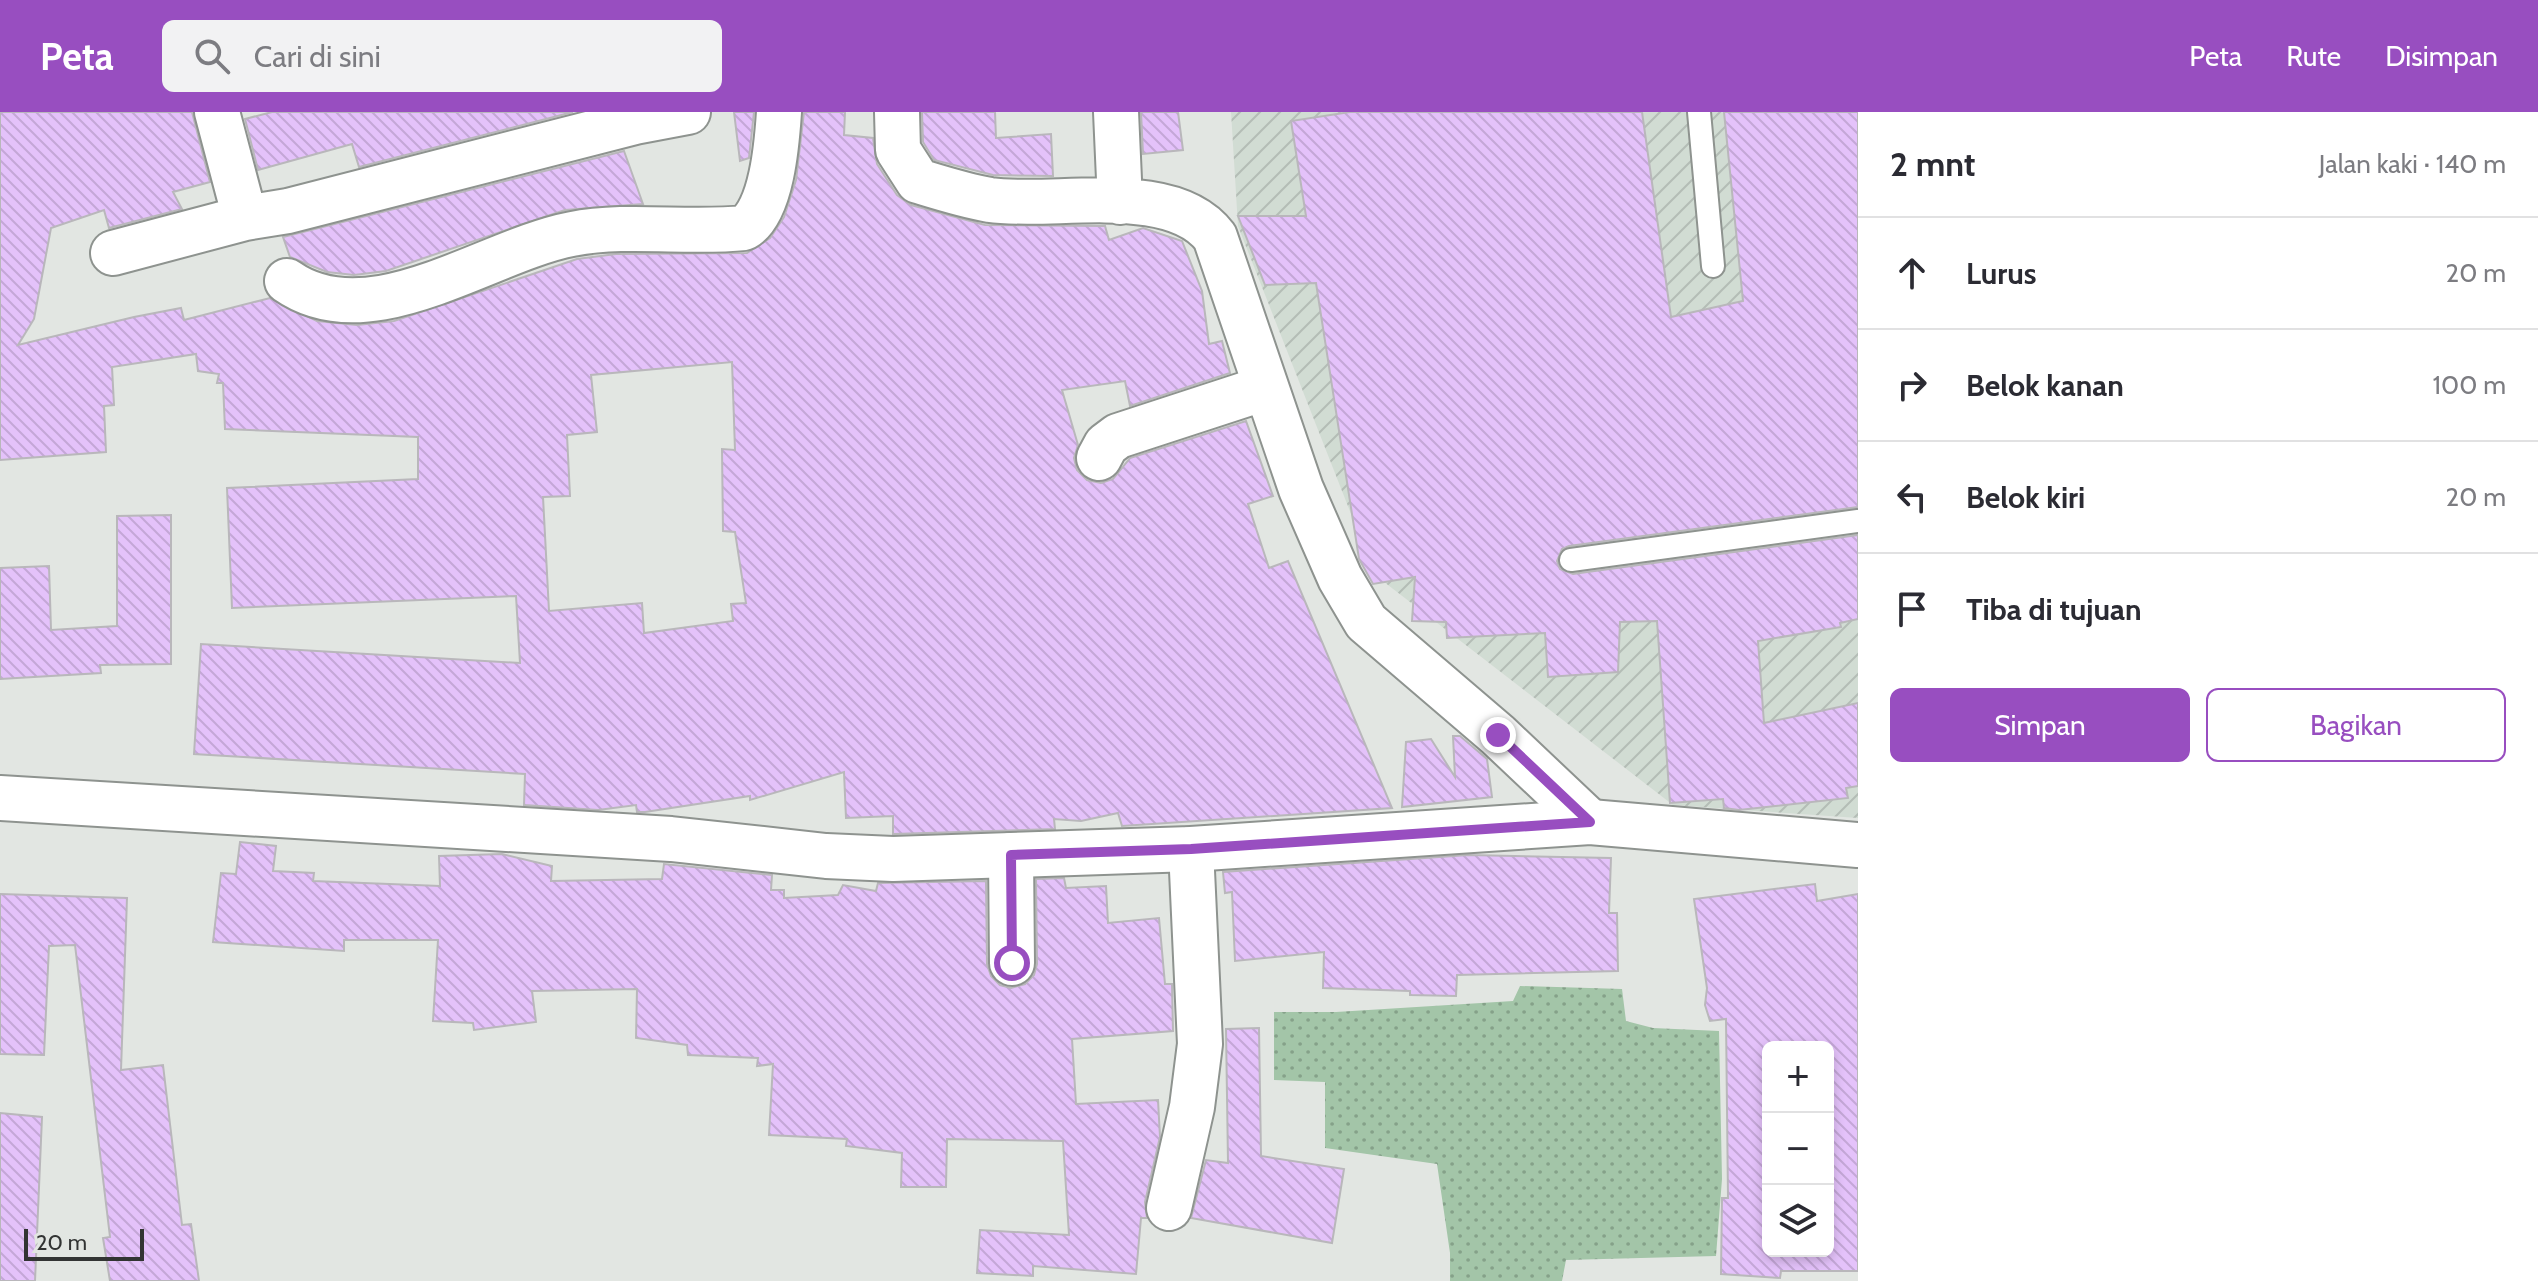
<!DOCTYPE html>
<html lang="id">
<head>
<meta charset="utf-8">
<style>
	body { margin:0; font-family:Cabin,sans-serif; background:#f2f2f3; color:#2b2b33 }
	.controls { position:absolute; right:24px; bottom:24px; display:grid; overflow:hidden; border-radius:12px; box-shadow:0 4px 12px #0003 }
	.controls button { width:72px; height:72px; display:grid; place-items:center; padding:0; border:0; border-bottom:2px solid #e1e1e2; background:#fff; color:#2b2b33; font:40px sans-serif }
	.scale { position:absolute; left:24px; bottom:20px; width:120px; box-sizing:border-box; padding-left:8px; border:4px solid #323433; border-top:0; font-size:22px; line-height:28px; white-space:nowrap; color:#323433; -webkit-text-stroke:6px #e2e6e2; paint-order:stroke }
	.stop { position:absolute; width:24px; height:24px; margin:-18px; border:6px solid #984ec0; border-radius:50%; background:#fff }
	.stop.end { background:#984ec0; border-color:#fff; box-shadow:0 2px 8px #0008 }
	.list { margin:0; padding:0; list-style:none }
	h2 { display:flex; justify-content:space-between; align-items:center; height:104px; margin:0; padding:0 32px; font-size:34px }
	h2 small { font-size:26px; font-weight:400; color:#7c7c81 }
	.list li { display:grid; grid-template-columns:52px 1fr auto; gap:24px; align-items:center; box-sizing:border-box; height:112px; padding:0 32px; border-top:2px solid #e1e1e2 }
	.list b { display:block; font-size:30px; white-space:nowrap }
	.list em { font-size:26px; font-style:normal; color:#7c7c81 }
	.actions { display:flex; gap:16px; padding:24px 32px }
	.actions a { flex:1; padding:18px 0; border:2px solid #984ec0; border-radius:12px; text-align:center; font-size:28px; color:#984ec0 }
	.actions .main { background:#984ec0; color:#fff }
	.icon { flex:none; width:44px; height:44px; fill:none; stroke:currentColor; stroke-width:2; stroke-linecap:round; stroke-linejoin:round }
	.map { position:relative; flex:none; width:1858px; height:1169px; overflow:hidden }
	header { display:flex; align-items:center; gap:48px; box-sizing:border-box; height:112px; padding:0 40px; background:#984ec0; color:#fff }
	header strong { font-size:38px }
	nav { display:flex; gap:44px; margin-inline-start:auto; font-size:28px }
	.search { width:560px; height:72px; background:#f2f2f3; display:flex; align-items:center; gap:20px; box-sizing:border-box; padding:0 28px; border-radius:12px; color:#7c7c81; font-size:30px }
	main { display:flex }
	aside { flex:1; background:#fff }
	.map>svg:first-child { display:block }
</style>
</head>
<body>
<header>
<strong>Peta</strong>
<div class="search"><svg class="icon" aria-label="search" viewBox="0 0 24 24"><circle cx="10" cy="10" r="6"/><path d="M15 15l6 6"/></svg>Cari di sini</div>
<nav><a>Peta</a><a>Rute</a><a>Disimpan</a></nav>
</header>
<main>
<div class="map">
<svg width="1858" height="1169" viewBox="0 0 1858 1169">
	<defs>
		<pattern id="industrial-furrows" width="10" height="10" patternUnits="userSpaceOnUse" patternTransform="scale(2)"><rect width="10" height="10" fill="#d1dcd3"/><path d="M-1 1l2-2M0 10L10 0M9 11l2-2" fill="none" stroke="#b4bdb6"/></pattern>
		<pattern id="grass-dots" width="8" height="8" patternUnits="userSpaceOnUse" patternTransform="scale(2)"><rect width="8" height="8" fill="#a3c5a8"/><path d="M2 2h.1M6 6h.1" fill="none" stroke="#85a189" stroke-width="1.8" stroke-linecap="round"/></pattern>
		<pattern id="building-back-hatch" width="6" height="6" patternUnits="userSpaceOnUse" patternTransform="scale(2)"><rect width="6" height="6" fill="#e4c2fa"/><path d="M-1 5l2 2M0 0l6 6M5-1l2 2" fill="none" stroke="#c4a7d7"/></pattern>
	</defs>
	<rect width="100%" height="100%" fill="#e2e6e2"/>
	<path fill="url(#industrial-furrows)" d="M 1231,0 L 1858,0 L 1858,706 L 1673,693 L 1375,463 L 1238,114 Z"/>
	<path fill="url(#grass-dots)" d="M 1520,874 L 1622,877 L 1626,909 L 1653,916 L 1719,919 L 1722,1067 L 1716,1144 L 1566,1148 L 1562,1169 L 1450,1169 L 1450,1141 L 1437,1052 L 1325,1036 L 1325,970 L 1274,968 L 1274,900 L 1336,900 L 1513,889 Z"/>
	<path fill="url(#building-back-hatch)" stroke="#b9b7bb" stroke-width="2" fill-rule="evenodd" d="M 0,0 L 192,0 L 210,70 L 173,80 L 182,97 L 109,116 L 104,98 L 51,116 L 34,207 L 18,233 L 134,205 L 181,196 L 184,208 L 270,186 L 317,209 L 357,213 L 394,209 L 577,147 L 616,142 L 747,141 L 770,126 L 784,105 L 796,68 L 804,0 L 845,0 L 844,23 L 873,26 L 877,52 L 897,83 L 911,93 L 985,113 L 1105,114 L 1109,128 L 1143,116 L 1182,129 L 1202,179 L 1209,232 L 1222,229 L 1230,261 L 1130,294 L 1125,269 L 1062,278 L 1078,333 L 1074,346 L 1077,358 L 1087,368 L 1101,371 L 1113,367 L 1130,346 L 1246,309 L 1273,384 L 1248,392 L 1269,456 L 1288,449 L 1392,696 L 1122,714 L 1118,701 L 1081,709 L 1054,707 L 1055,717 L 893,722 L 893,704 L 846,706 L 844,660 L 750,688 L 750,684 L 645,700 L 637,700 L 636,693 L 598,698 L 524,693 L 525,662 L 194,642 L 201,532 L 520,551 L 516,484 L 232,496 L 227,376 L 418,367 L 418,325 L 225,317 L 223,271 L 217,271 L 219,262 L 198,259 L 196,242 L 112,255 L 114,293 L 104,294 L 106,340 L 0,348 ZM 732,250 L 735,338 L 722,337 L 723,419 L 735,420 L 746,491 L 731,492 L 733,509 L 644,521 L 642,491 L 549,499 L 543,385 L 570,384 L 567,323 L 597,320 L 591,263 Z
		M 272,0 L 573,0 L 359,55 L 352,32 L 258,58 L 245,7 Z
		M 734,0 L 754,0 L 749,46 L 740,49 Z
		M 922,0 L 995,0 L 996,26 L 1051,22 L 1053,64 L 993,63 L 934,48 L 923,30 Z
		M 1141,0 L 1178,0 L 1183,38 L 1143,42 Z
		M 1350,0 L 1642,0 L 1671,205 L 1743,189 L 1724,0 L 1858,0 L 1858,395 L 1569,434 L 1562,437 L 1557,449 L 1560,457 L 1573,462 L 1858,423 L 1858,507 L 1840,511 L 1841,515 L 1758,529 L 1764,611 L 1858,591 L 1858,674 L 1846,676 L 1848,686 L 1739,698 L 1724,696 L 1723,687 L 1670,691 L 1657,509 L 1620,510 L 1618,560 L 1548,565 L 1545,521 L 1447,526 L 1446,510 L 1412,509 L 1415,465 L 1373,472 L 1359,447 L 1316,171 L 1265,173 L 1238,104 L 1306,104 L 1291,9 Z
		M 624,39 L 643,92 L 565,98 L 386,159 L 354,163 L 327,160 L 290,145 L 283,125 Z
		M 171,403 L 171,552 L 100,553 L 101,561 L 0,567 L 0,456 L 49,454 L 51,518 L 117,514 L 117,404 Z
		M 1453,624 L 1460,624 L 1487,647 L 1492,685 L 1402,695 L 1406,630 L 1431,627 L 1455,665 Z
		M 240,730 L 276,734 L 273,759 L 314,761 L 313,769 L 440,774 L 439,744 L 502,742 L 552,754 L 551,769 L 662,767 L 664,752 L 772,763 L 771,778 L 784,778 L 784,786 L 838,783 L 843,773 L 876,779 L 878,771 L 986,769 L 987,852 L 991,864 L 1000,873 L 1011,876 L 1025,872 L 1034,863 L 1037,852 L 1036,767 L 1064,766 L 1066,776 L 1106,774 L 1108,811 L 1159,806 L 1165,872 L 1172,872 L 1173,919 L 1072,927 L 1076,992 L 1158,988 L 1160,1025 L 1145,1090 L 1147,1106 L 1141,1106 L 1136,1162 L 1033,1154 L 1033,1164 L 977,1161 L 980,1118 L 1069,1123 L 1063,1029 L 947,1027 L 946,1075 L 901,1075 L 902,1041 L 846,1034 L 847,1027 L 769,1023 L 773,952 L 757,954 L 758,946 L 688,943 L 687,933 L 636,926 L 637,877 L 532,879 L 536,910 L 474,918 L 473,911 L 433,909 L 438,828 L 344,828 L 344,839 L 213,830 L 221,761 L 236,762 Z
		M 1468,743 L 1611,746 L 1609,801 L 1617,801 L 1618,859 L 1457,863 L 1456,884 L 1410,883 L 1410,879 L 1323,876 L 1324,840 L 1235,849 L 1232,780 L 1225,781 L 1223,760 Z
		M 1815,772 L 1817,789 L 1858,782 L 1858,1159 L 1781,1159 L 1780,1166 L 1721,1162 L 1722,1086 L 1728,1086 L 1726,907 L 1710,909 L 1705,893 L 1707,876 L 1694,787 ZM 1768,935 L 1828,935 L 1828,1139 L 1768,1139 Z
		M 0,782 L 127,786 L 121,958 L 163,953 L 182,1113 L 191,1112 L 199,1169 L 110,1169 L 103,1126 L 110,1125 L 75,833 L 49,834 L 44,943 L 0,942 Z
		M 1259,916 L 1261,1044 L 1344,1057 L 1332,1131 L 1191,1106 L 1206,1048 L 1228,1051 L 1226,917 Z
		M 0,1001 L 42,1005 L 35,1169 L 0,1169 Z"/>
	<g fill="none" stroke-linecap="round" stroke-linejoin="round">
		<g stroke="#8e938f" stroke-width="26">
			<path id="lane" d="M 1699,0 L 1713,154
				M 1571,448 L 1858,409"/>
		</g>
		<g stroke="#8e938f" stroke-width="48">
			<path id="street" d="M 217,0 L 245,106 L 288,99 L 635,10 L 688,0
				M 897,0 L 898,38 L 918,69 C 941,76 966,84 990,88 C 1054,97 1172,68 1215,125 L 1301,377 L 1340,466 L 1366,510 L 1498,623 L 1590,710
				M 1116,0 L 1120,90
				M 113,141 L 245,106
				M 287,169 C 370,227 487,138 572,122 C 629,111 687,122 744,116 C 772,100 777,30 779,0
				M 1099,346 L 1106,333 L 1118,324 L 1265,276
				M 1011,743 L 1012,851
				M 1169,1096 L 1192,995 L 1200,932 L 1191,737"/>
		</g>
		<g stroke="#8e938f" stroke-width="48">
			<path id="secondary" d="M 0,686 L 671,727 L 826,744 L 893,747 L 1191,737 L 1590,710 L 1858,733"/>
		</g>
		<use href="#lane" stroke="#fff" stroke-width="22"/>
		<use href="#street" stroke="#fff" stroke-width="44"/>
		<use href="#secondary" stroke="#fff" stroke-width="44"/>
	</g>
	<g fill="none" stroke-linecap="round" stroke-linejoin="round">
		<path stroke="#984ec0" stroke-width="10" d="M 1012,851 L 1011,743 L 1191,737 L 1590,710 L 1498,623"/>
	</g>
</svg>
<div class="controls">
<button>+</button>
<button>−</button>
<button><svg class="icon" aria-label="layers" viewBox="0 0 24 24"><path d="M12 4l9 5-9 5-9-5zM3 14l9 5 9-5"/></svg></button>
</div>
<div class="scale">20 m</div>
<div class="stop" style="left:1012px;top:851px"></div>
<div class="stop end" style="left:1498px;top:623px"></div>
</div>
<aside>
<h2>2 mnt<small>Jalan kaki · 140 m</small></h2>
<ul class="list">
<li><svg class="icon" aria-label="ahead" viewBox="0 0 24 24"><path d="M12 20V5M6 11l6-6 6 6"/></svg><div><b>Lurus</b></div><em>20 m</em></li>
<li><svg class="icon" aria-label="right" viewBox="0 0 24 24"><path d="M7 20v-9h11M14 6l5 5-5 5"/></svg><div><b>Belok kanan</b></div><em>100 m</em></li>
<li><svg class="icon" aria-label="left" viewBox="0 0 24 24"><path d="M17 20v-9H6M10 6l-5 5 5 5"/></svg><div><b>Belok kiri</b></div><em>20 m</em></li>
<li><svg class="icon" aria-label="arrive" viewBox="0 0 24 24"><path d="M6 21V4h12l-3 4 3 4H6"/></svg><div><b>Tiba di tujuan</b></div></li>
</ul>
<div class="actions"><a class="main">Simpan</a><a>Bagikan</a></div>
</aside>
</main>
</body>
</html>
